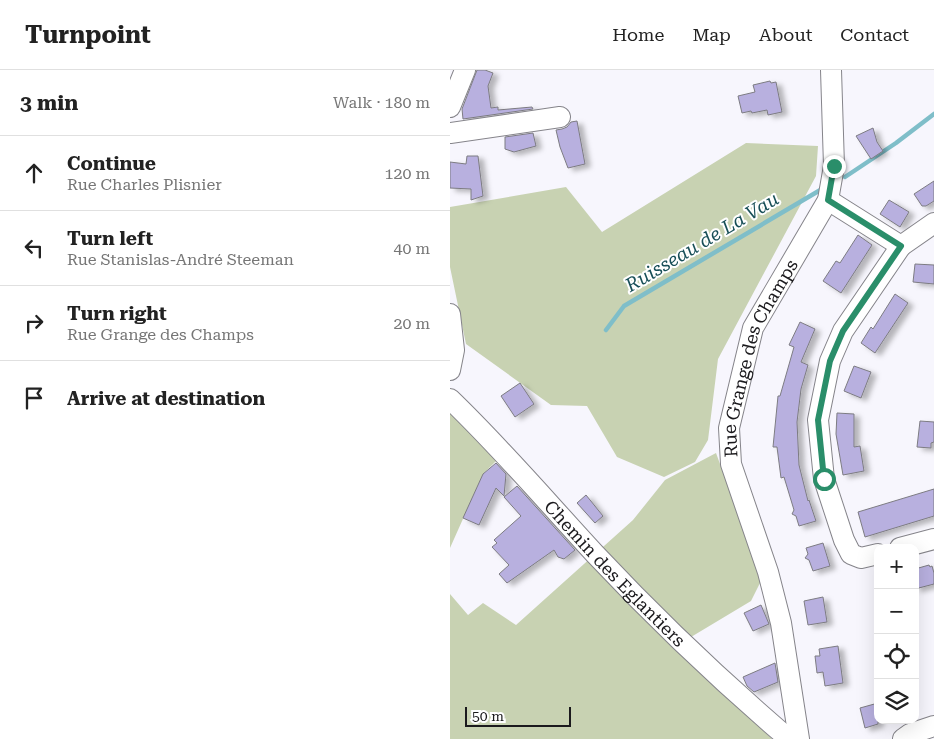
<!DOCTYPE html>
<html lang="en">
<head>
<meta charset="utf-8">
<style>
	body { margin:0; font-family:"Roboto Serif",serif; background:#f2f2f2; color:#222 }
	.controls { position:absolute; right:15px; bottom:15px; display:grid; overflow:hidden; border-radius:10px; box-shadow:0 5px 20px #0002 }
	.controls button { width:45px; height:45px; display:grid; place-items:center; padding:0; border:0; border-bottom:1px solid #e0e0e0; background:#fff; color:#222; font:25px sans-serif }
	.scale { position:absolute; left:15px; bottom:12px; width:106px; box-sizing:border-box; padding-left:5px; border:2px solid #1b1a1d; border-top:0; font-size:14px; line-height:18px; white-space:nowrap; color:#1b1a1d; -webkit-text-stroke:4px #fff; paint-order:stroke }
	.stop { position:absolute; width:15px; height:15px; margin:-11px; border:4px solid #2a8e6a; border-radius:50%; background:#fff }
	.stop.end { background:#2a8e6a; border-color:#fff; box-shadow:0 1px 5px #0008 }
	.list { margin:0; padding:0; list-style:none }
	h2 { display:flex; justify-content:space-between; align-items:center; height:65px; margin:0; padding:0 20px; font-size:21px }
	h2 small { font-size:16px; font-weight:400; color:#767676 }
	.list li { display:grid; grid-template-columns:32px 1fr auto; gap:15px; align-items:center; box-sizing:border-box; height:75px; padding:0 20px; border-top:1px solid #e0e0e0 }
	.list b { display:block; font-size:19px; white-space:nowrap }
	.list p { margin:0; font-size:16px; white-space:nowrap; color:#767676 }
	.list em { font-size:16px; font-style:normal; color:#767676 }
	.icon { flex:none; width:28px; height:28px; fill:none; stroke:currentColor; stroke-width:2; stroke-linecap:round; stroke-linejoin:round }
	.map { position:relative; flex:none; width:484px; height:669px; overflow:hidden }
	header { display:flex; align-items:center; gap:30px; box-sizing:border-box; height:70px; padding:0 25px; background:#fff; border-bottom:1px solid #e0e0e0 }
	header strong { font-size:24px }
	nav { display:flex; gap:28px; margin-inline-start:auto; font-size:18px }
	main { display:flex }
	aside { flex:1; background:#fff }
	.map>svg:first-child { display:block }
</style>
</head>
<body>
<header>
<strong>Turnpoint</strong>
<nav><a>Home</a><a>Map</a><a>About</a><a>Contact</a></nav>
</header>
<main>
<aside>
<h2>3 min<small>Walk · 180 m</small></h2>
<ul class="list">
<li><svg class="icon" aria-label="ahead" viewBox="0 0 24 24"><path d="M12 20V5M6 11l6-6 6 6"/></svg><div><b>Continue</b><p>Rue Charles Plisnier</p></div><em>120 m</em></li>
<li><svg class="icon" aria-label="left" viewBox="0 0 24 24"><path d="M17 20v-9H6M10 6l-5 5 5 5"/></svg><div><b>Turn left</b><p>Rue Stanislas-André Steeman</p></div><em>40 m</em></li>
<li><svg class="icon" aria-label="right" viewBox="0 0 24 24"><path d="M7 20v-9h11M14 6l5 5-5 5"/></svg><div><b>Turn right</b><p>Rue Grange des Champs</p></div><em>20 m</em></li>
<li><svg class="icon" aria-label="arrive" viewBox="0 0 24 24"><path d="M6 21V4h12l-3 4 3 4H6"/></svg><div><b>Arrive at destination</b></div></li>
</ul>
</aside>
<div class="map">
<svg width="484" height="669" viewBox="0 0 484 669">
	<defs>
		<filter id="shadow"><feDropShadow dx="5.5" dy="3" stdDeviation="2.5" flood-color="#0004"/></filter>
	</defs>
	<rect width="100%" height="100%" fill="#f7f6fd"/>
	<path fill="#c8d2b2" d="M 296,73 L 368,76 L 366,106 L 268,289 L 258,370 L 245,392 L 214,407 L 167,387 L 137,336 L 101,335 L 16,274 L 0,197 L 0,137 L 116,117 L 152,162 Z
		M 0,324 L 47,390 L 33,404 L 0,478 Z
		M 266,383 L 312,509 L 301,531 L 226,576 L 322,669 L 0,669 L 0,524 L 18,545 L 33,533 L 66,555 L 183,450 L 215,410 Z"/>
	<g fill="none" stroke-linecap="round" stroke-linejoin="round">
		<path stroke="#7fbec9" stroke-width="4.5" d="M 395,107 L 446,73 L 484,44
			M 156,260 L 174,236 L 372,119"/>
	</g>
	<path fill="#b8b0df" stroke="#7d7c82" filter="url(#shadow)" d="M 27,0 L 35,0 L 43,3 L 38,16 L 41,38 L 48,37 L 48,40 L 82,37 L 83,39 L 13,49 L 12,39 Z
		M 320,11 L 321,13 L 326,12 L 332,42 L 318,45 L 317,40 L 302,43 L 301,41 L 292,43 L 288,26 L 305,22 L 303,15 Z
		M 127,51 L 135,94 L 118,98 L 110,77 L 106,60 L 112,59 L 117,57 L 121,52 Z
		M 423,58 L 427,72 L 433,81 L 421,89 L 406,66 Z
		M 83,63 L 86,76 L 64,82 L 55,79 L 55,67 Z
		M 17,86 L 28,86 L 33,126 L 21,130 L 21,119 L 0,118 L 0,92 L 16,94 Z
		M 484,111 L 484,131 L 476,136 L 472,136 L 464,124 Z
		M 439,130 L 459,142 L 450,157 L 430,144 Z
		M 408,165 L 422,175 L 391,223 L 373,211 L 386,191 L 390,193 Z
		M 465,194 L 484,195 L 484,214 L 463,212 Z
		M 445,224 L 458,233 L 425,283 L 411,273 L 421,257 L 423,259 Z
		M 350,252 L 365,259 L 351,292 L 358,295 L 351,319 L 347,352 L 349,395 L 358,431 L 359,430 L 366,451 L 349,456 L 346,446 L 342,444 L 344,440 L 334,407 L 331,408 L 327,377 L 323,377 L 328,326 L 330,326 L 344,277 L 339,275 Z
		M 404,296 L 421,302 L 411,328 L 394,321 Z
		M 70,313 L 84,334 L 65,347 L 51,326 Z
		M 387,343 L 404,344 L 404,377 L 410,376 L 414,401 L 393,405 L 386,364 Z
		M 470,351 L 484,352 L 484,372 L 481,373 L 481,378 L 467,377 Z
		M 46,393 L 56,404 L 54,426 L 46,418 L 29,455 L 13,448 L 33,404 Z
		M 67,416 L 125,480 L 114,489 L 108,487 L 104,480 L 57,513 L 49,504 L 59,495 L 42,477 L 47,473 L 44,470 L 71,446 L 54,427 Z
		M 484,419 L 484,446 L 415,467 L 408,442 Z
		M 136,425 L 153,446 L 145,453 L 127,433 Z
		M 373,473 L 380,496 L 363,501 L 359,490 L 355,488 L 358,484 L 356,478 Z
		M 479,495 L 480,497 L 482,496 L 484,503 L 484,514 L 465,519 L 465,499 Z
		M 373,527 L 377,552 L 358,555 L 354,531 Z
		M 311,535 L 319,554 L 303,561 L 294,543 Z
		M 388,576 L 393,613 L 375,616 L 373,602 L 367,603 L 365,586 L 370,586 L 369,579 Z
		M 325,593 L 328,612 L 304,622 L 297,616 L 293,607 Z
		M 428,633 L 428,654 L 415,658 L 410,638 Z"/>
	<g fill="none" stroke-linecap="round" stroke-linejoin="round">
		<g stroke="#85848a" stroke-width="22">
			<g id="minor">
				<path d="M 0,37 L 15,0"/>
				<path d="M 0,63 L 110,47"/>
				<path d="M 378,130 L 451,176 L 484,153"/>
				<path d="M 0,244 L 4,280 L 0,300"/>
				<path id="s1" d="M 0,329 C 51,378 97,432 145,484 C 206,549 271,611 339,669"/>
				<path d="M 450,478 L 484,469"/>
				<path d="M 428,484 L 411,488 L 401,484 L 394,470 L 374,409 L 368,350 L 380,291 L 393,261 L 451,176"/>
				<path id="s2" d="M 349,669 L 331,553 L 318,502 L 281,394 L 279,358 L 303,258 L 378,130 L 384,96 L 381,0"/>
				<path d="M 453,669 L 460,664 L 484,656"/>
			</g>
		</g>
		<use href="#minor" stroke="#fff" stroke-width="20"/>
	</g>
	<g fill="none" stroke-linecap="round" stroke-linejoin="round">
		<path stroke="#2a8e6a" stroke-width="6" d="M 374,409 L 368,350 L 380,291 L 393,261 L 451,176 L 378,130 L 384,96"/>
	</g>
	<g text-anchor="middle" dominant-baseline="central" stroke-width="4" stroke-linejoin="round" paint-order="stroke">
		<g font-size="18" fill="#1b1a1d" stroke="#fff">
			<text stroke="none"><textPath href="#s2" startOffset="396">Rue Grange des Champs</textPath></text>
			<text stroke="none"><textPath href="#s1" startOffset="240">Chemin des Eglantiers</textPath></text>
		</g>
		<g font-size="19" font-style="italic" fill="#184f58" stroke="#fff">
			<text transform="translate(252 172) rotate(-31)">Ruisseau de La Vau</text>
		</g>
	</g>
</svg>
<div class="controls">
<button>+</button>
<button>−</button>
<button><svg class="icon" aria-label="locate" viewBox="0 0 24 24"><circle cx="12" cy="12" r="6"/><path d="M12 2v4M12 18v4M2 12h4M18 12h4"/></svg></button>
<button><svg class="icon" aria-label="layers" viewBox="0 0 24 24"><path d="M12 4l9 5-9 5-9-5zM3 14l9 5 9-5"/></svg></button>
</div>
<div class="scale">50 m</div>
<div class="stop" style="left:374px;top:409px"></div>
<div class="stop end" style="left:384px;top:96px"></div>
</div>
</main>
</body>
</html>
